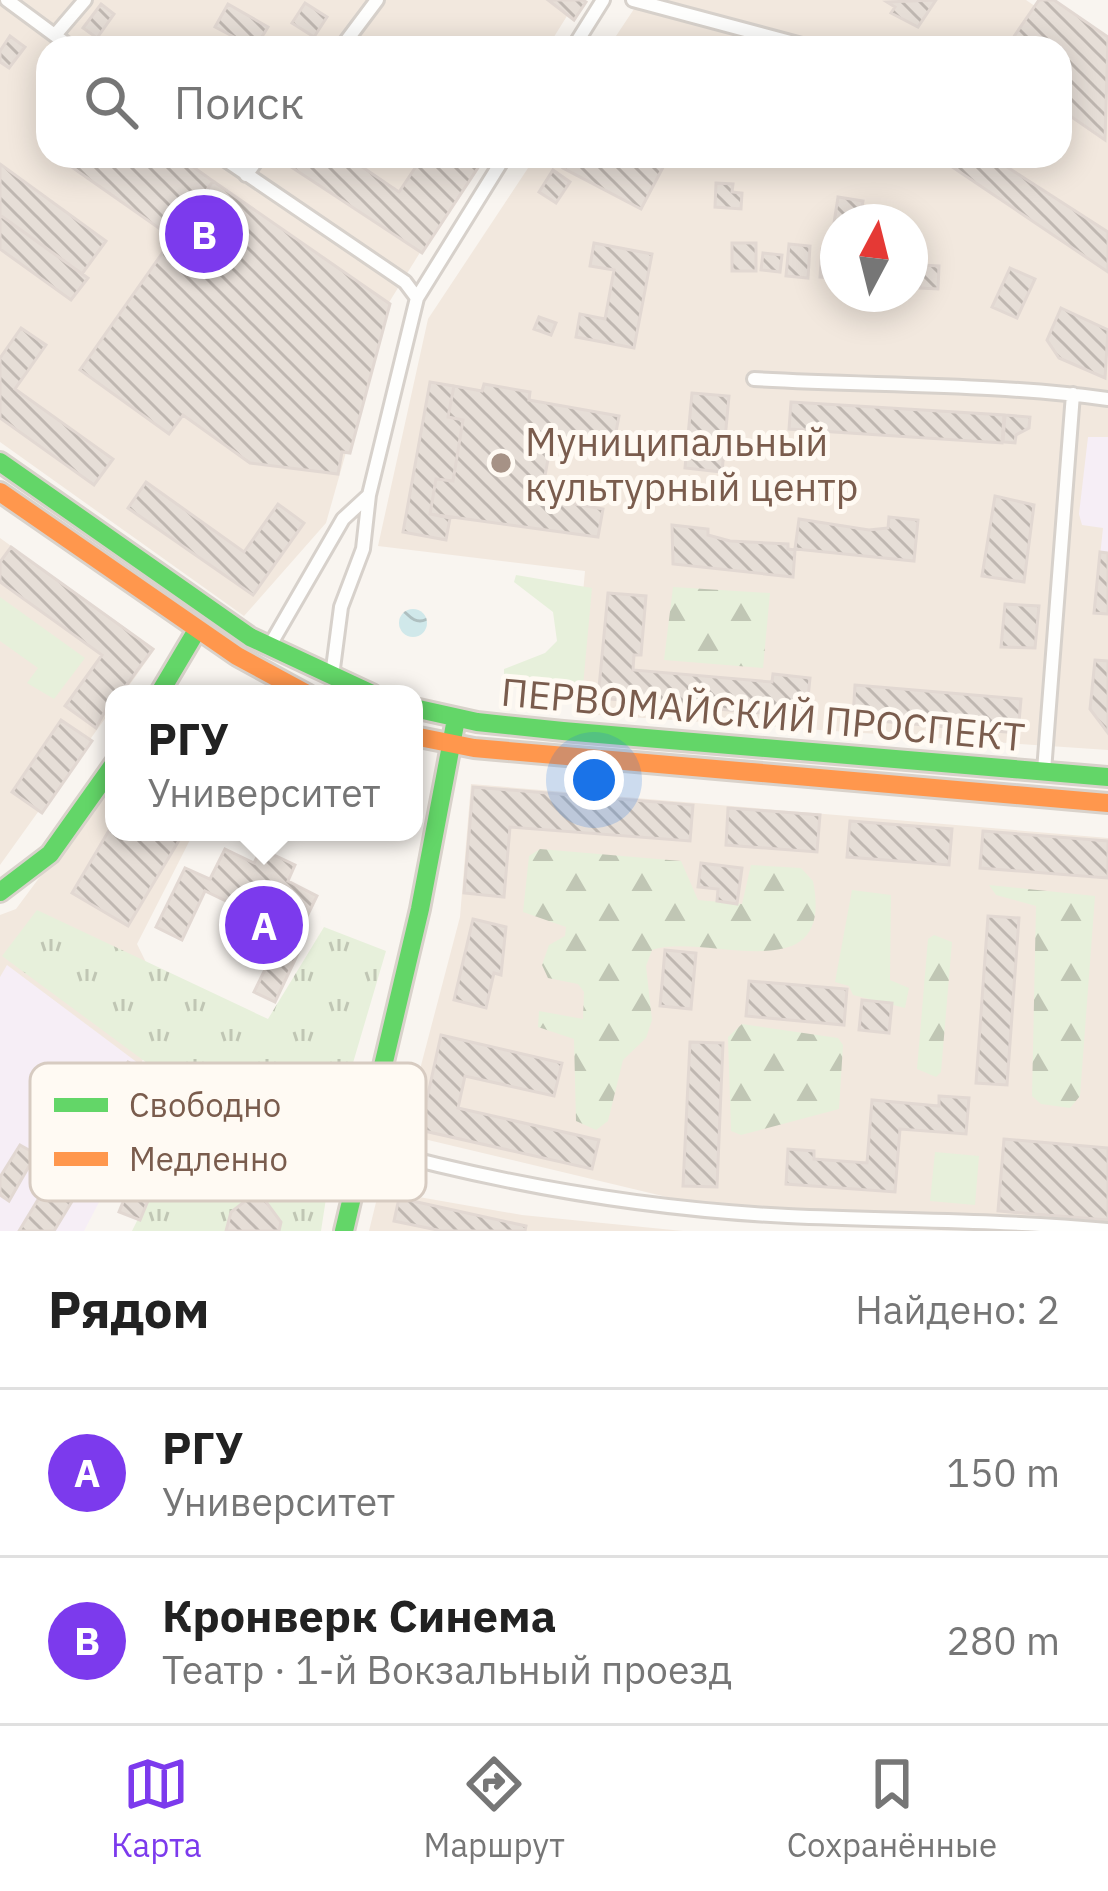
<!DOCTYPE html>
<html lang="ru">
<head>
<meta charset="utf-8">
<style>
	body { margin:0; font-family:"IBM Plex Sans",sans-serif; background:#f2f2f2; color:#222 }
	.compass { position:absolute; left:820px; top:204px; width:108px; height:108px; border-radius:50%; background:#fff; box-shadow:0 6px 30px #0003; rotate:7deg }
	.you { position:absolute; left:594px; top:780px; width:42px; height:42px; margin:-30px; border:9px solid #fff; border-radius:50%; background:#1a73e8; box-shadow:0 0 0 18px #1a73e833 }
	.badge { display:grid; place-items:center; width:78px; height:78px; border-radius:50%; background:#7c3aed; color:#fff; font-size:39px; font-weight:700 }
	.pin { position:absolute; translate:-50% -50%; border:6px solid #fff; box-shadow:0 3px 12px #0006 }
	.popup { position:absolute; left:105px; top:685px; width:318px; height:156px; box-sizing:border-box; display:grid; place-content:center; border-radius:24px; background:#fff; filter:drop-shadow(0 3px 9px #0005); font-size:39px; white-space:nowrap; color:#767676 }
	.popup b { font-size:45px; color:#222 }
	.popup::after { content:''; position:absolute; left:50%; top:100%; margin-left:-24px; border:24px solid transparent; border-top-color:#fff }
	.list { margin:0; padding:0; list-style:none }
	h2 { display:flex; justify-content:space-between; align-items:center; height:156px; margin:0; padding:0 48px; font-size:51px }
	h2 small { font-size:39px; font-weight:400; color:#767676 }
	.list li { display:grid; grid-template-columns:78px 1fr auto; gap:36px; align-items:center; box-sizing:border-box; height:168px; padding:0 48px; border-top:3px solid #e0e0e0 }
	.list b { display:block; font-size:45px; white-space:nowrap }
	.list p { margin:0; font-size:39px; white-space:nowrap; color:#767676 }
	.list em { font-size:39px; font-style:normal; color:#767676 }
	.icon { flex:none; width:66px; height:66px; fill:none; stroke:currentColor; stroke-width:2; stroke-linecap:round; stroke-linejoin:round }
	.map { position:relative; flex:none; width:1108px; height:1231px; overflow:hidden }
	.search { position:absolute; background:#fff; box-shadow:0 6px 30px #0003; left:36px; right:36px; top:36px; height:132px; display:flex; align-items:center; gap:30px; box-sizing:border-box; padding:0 42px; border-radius:36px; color:#767676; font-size:45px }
	.sheet { height:492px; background:#fff }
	nav { display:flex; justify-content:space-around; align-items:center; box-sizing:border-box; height:168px; border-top:3px solid #e0e0e0; background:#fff; font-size:33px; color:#767676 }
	nav a { display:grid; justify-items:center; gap:6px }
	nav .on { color:#7c3aed }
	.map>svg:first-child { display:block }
</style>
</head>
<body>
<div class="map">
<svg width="1108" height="1231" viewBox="0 0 1108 1231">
	<defs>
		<pattern id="forest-firs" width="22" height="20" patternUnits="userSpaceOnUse" patternTransform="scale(3)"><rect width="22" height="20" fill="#e7f0db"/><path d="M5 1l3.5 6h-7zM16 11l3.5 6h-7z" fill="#c0c6b4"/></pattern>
		<pattern id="park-tufts" width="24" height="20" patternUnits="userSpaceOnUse" patternTransform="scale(3)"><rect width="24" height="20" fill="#e7f0db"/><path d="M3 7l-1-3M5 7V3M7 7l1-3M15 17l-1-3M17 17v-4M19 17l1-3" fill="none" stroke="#c0c6b4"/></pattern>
		<pattern id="water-waves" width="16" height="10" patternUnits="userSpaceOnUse" patternTransform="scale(3)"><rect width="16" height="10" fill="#d0e8ea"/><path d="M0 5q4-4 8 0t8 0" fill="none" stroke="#aebfc0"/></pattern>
		<pattern id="building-back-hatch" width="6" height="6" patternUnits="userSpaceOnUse" patternTransform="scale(3)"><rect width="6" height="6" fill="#e6ded7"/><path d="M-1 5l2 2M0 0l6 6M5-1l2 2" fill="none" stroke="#bfb7b1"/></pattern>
	</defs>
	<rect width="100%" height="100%" fill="#f9f5f0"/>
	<path fill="#f2e8de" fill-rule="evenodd" d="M 0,0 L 577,0 L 547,48 L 48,48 L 48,156 L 480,156 L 388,304 L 326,523 L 244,616 L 0,442 Z
		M 640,0 L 1026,0 L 1108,56 L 1108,750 L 572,713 L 585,571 L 378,546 L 428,319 L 536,156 L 1060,156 L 1060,48 L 608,48 ZM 838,222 L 910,222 L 910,294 L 838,294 Z
		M 0,538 L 155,649 L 123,694 L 114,694 L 114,706 L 0,865 Z
		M 114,777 L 114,832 L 194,832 L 137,944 L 168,1007 L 61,1231 L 0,1231 L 0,915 L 16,909 Z
		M 471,784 L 1108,838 L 1108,1229 L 696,1204 L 403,1134 L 460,917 Z
		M 379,1190 L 522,1215 L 683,1231 L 369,1231 Z"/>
	<path fill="#f6eef6" d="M 1088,437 L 1108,437 L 1108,614 L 1094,613 L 1103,528 L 1082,525 L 1079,514 Z
		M 7,965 L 162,1081 L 84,1231 L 0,1231 L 0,977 Z"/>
	<path fill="#e7f0db" d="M 516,575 L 592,588 L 582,697 L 504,686 L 504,669 L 545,653 L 557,641 L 553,612 L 514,582 Z
		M 0,597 L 85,658 L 54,699 L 27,683 L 38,668 L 0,641 Z
		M 852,890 L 891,895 L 890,980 L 909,988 L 905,1008 L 853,995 L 849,986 L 835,982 Z
		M 935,1152 L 979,1156 L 975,1205 L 930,1201 Z"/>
	<path fill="url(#forest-firs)" d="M 673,587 L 770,593 L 763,668 L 664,660 Z
		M 540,849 L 681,861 L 698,900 L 742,904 L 751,865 L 801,868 L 813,881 C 836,995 704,931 652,950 L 646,966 L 652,1020 L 646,1038 L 623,1060 L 608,1121 L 596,1130 L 576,1121 L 574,1039 L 538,1027 L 539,1011 L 583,1019 L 584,992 L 578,984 L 548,978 L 542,965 L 549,945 L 565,936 L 566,927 L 523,912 L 529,856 Z
		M 989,885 L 1095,896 L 1080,1096 L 1070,1108 L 1041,1104 L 1032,1096 L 1036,906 L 996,895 Z
		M 934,935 L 952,942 L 941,1072 L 936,1077 L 917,1069 L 928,939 Z
		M 742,1024 L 838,1038 L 843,1045 L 839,1109 L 741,1135 L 731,1131 L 728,1037 Z"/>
	<path fill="url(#park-tufts)" d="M 37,910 L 268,1019 L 324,927 L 386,951 L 340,1107 L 321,1231 L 132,1231 L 146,1203 L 143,1144 L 170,1080 L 2,956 Z"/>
	<path fill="url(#water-waves)" d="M399 623a14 14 0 1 1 28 0a14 14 0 1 1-28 0Z"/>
	<path fill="url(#building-back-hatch)" stroke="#e2d8d2" stroke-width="3" d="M 548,0 L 583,0 L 586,2 L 574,20 Z
		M 936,0 L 918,27 L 891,13 L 895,7 L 887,2 Z
		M 1039,0 L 1054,0 L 1108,37 L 1105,140 L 1060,109 L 1060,48 L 1006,48 Z
		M 305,3 L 327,17 L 314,37 L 292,23 Z
		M 101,4 L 114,14 L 97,38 L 83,28 Z
		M 228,4 L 268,27 L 255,48 L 215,27 Z
		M 10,36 L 25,47 L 9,68 L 0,62 L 0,51 Z
		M 56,156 L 178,156 L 213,181 L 173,238 Z
		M 286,156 L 346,156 L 399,192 L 423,156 L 483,160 L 422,253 L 282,161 Z
		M 569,156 L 669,156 L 641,209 L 563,168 Z
		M 936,156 L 990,156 L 1108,232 L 1108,272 Z
		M 0,164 L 106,241 L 82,274 L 0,215 Z
		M 553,170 L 570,182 L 556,203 L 539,192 Z
		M 213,181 L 390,304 L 350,453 L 342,452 L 338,474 L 250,463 L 183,415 L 169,434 L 80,370 Z
		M 716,183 L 733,184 L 732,192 L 742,193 L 741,209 L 715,207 Z
		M 838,197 L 863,201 L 860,222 L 834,223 Z
		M 0,215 L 88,278 L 71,300 L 0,249 Z
		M 594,243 L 652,254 L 634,348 L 576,337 L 580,314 L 605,319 L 614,270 L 590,266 Z
		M 732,243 L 756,243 L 756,271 L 732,271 Z
		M 789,244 L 810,246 L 808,278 L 786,276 Z
		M 822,249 L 838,250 L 837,278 L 820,277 Z
		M 763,253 L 782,255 L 780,272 L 761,270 Z
		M 921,265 L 939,266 L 938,289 L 920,288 Z
		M 1010,268 L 1035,279 L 1017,318 L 992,307 Z
		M 1061,308 L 1108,330 L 1105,378 L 1059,358 L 1047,340 Z
		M 539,317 L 556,323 L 551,335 L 534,329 Z
		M 21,328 L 46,345 L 15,389 L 113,459 L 94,485 L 0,418 L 0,358 Z
		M 430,382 L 454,386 L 448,417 L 463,420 L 453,481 L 436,479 L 430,514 L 450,518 L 446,540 L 403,532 Z
		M 484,384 L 530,392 L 529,400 L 619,416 L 613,448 L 552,437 L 541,498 L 603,509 L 598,537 L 430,514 L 436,479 L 453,481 L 463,420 L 448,417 L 454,386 L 482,391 Z
		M 692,393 L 729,396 L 722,472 L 685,468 Z
		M 791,402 L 1004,415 L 1002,443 L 789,429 Z
		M 1005,415 L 1030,417 L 1029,428 L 1016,435 L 1015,443 L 1003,442 Z
		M 146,482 L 244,552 L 278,504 L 304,523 L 253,595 L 128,508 Z
		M 995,496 L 1034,505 L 1024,582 L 982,576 Z
		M 889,517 L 918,520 L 914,561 L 795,549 L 799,519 L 869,530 L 888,528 Z
		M 672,525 L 708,529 L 708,535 L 730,541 L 788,544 L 788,549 L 795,550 L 793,577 L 673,564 Z
		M 11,547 L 153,649 L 120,694 L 114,694 L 96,728 L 65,706 L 102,655 L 0,582 L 0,562 Z
		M 1100,552 L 1108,553 L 1108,614 L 1094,613 Z
		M 608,593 L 646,596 L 641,655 L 634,655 L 633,670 L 772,682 L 773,674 L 810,678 L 806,717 L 598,698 Z
		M 1005,604 L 1039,606 L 1035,648 L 1001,647 Z
		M 1095,660 L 1108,661 L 1108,733 L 1090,709 Z
		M 855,685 L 1021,699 L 1018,733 L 853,719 Z
		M 61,720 L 92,741 L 42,813 L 12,792 Z
		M 473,787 L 693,805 L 690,841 L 510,827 L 504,897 L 464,893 Z
		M 728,808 L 820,815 L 817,852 L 726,845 Z
		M 850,821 L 952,829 L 949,865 L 847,857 Z
		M 114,822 L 114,832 L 184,832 L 128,926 L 72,893 Z
		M 983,831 L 1108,841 L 1108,878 L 980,868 Z
		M 225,849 L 254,863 L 261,849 L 295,865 L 288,881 L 317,896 L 295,941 L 302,945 L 275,1002 L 254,992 L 282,935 L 264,926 L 257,940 L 223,924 L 232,904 L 205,891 L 182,940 L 156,927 L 185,868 L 210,879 Z
		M 701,863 L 742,868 L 737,904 L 717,901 L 718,889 L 698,887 Z
		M 988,916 L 1019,918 L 1007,1085 L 976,1083 Z
		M 473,919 L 506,927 L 501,975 L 494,973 L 486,1008 L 454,1000 Z
		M 665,950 L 696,953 L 691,1009 L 660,1006 Z
		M 749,981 L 847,989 L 844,1025 L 746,1016 Z
		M 862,1000 L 892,1003 L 889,1033 L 859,1030 Z
		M 441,1035 L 562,1063 L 554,1096 L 465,1076 L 458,1108 L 599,1140 L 592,1169 L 420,1130 Z
		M 690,1042 L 723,1043 L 717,1187 L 683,1186 Z
		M 128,1062 L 157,1079 L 143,1102 L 114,1084 Z
		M 64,1074 L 86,1087 L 76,1103 L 70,1100 L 100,1119 L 110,1103 L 132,1116 L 122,1132 L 113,1127 L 96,1153 L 90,1148 L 79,1170 L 88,1175 L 54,1231 L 19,1231 L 62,1160 L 71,1165 L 81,1143 L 47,1121 L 64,1096 L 54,1090 Z
		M 939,1096 L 969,1098 L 966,1134 L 900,1129 L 895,1192 L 786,1184 L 788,1149 L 814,1151 L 814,1159 L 867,1163 L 872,1100 L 939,1106 Z
		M 1004,1139 L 1108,1148 L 1108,1220 L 998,1211 Z
		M 20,1145 L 36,1154 L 9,1201 L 0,1195 L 0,1177 Z
		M 135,1173 L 156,1181 L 140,1220 L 119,1212 Z
		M 258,1191 L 281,1222 L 279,1231 L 226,1231 L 231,1212 Z
		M 399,1198 L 526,1226 L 525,1231 L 442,1231 L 394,1221 Z"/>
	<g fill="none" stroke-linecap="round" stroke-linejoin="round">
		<g stroke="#d7d1cb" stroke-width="18">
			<path id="street" d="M 7,0 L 72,48
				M 633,0 L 813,48
				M 55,35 L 85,0
				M 341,48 L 377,0
				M 573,48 L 603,0
				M 220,156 L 405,282 L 417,298
				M 246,175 L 260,156
				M 754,379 C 871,386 992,383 1108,399
				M 269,647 L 343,519 L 368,496
				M 332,676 L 341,607 L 363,549 L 369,495 L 417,298 L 505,156
				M 1044,771 L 1073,394
				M 364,1146 C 502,1184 644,1209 788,1216 C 895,1221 1001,1220 1108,1230"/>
		</g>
		<g stroke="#d9d2cb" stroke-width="24">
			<path id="fast" d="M 0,462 L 250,637 L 372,694
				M 159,694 L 197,630
				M 414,708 L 477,722 L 563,731 L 1108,777
				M 0,892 L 50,854 L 114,764
				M 344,1231 L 420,909 L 456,719"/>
		</g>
		<g stroke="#d9d2cb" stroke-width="24">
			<path id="slow" d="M 0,492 L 237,656 L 307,694
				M 414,736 L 474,748 L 1108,803"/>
		</g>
		<use href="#street" stroke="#fefefd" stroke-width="12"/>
		<use href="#fast" stroke="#63d668" stroke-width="18"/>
		<use href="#slow" stroke="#ff974d" stroke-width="18"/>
	</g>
	<circle fill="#a69286" stroke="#fffaf3" stroke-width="4.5" cx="501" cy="463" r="12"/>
	<g text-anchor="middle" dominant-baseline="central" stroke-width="10" stroke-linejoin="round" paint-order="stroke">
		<g font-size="39" fill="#7a5c4d" stroke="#fffaf3" text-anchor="start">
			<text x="525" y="441">Муниципальный<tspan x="525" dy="45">культурный центр</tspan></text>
		</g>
		<g font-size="39" fill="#7a5c4d" stroke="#fffaf3">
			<text transform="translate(763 714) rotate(5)">ПЕРВОМАЙСКИЙ ПРОСПЕКТ</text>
		</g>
	</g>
	<rect x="30" y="1063" width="396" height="138" rx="18" fill="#fffaf3" stroke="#d7cbc1" stroke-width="3"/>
	<rect x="54" y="1098" width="54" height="14" fill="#63d668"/>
	<rect x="54" y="1152" width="54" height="14" fill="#ff974d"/>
	<g font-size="33" fill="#7a5c4d">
		<text x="129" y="1117">Свободно</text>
		<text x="129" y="1171">Медленно</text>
	</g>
</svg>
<svg class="compass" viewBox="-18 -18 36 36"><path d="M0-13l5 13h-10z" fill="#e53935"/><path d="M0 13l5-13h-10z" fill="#767676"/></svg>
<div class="you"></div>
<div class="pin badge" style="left:264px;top:925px">A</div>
<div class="popup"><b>РГУ</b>Университет</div>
<div class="pin badge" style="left:204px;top:234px">B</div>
<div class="search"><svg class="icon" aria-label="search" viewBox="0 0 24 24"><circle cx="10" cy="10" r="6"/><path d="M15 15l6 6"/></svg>Поиск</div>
</div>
<section class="sheet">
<h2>Рядом<small>Найдено: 2</small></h2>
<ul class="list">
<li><span class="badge">A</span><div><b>РГУ</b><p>Университет</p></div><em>150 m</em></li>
<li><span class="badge">B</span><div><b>Кронверк Синема</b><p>Театр · 1-й Вокзальный проезд</p></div><em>280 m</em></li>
</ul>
</section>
<nav>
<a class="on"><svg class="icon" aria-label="map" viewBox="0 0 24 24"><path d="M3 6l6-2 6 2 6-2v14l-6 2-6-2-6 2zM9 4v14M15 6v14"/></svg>Карта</a>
<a><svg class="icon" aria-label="directions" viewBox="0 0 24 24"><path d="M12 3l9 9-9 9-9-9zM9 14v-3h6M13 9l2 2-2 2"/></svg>Маршрут</a>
<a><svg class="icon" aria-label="saved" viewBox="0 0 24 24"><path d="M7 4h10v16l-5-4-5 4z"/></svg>Сохранённые</a>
</nav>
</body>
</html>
